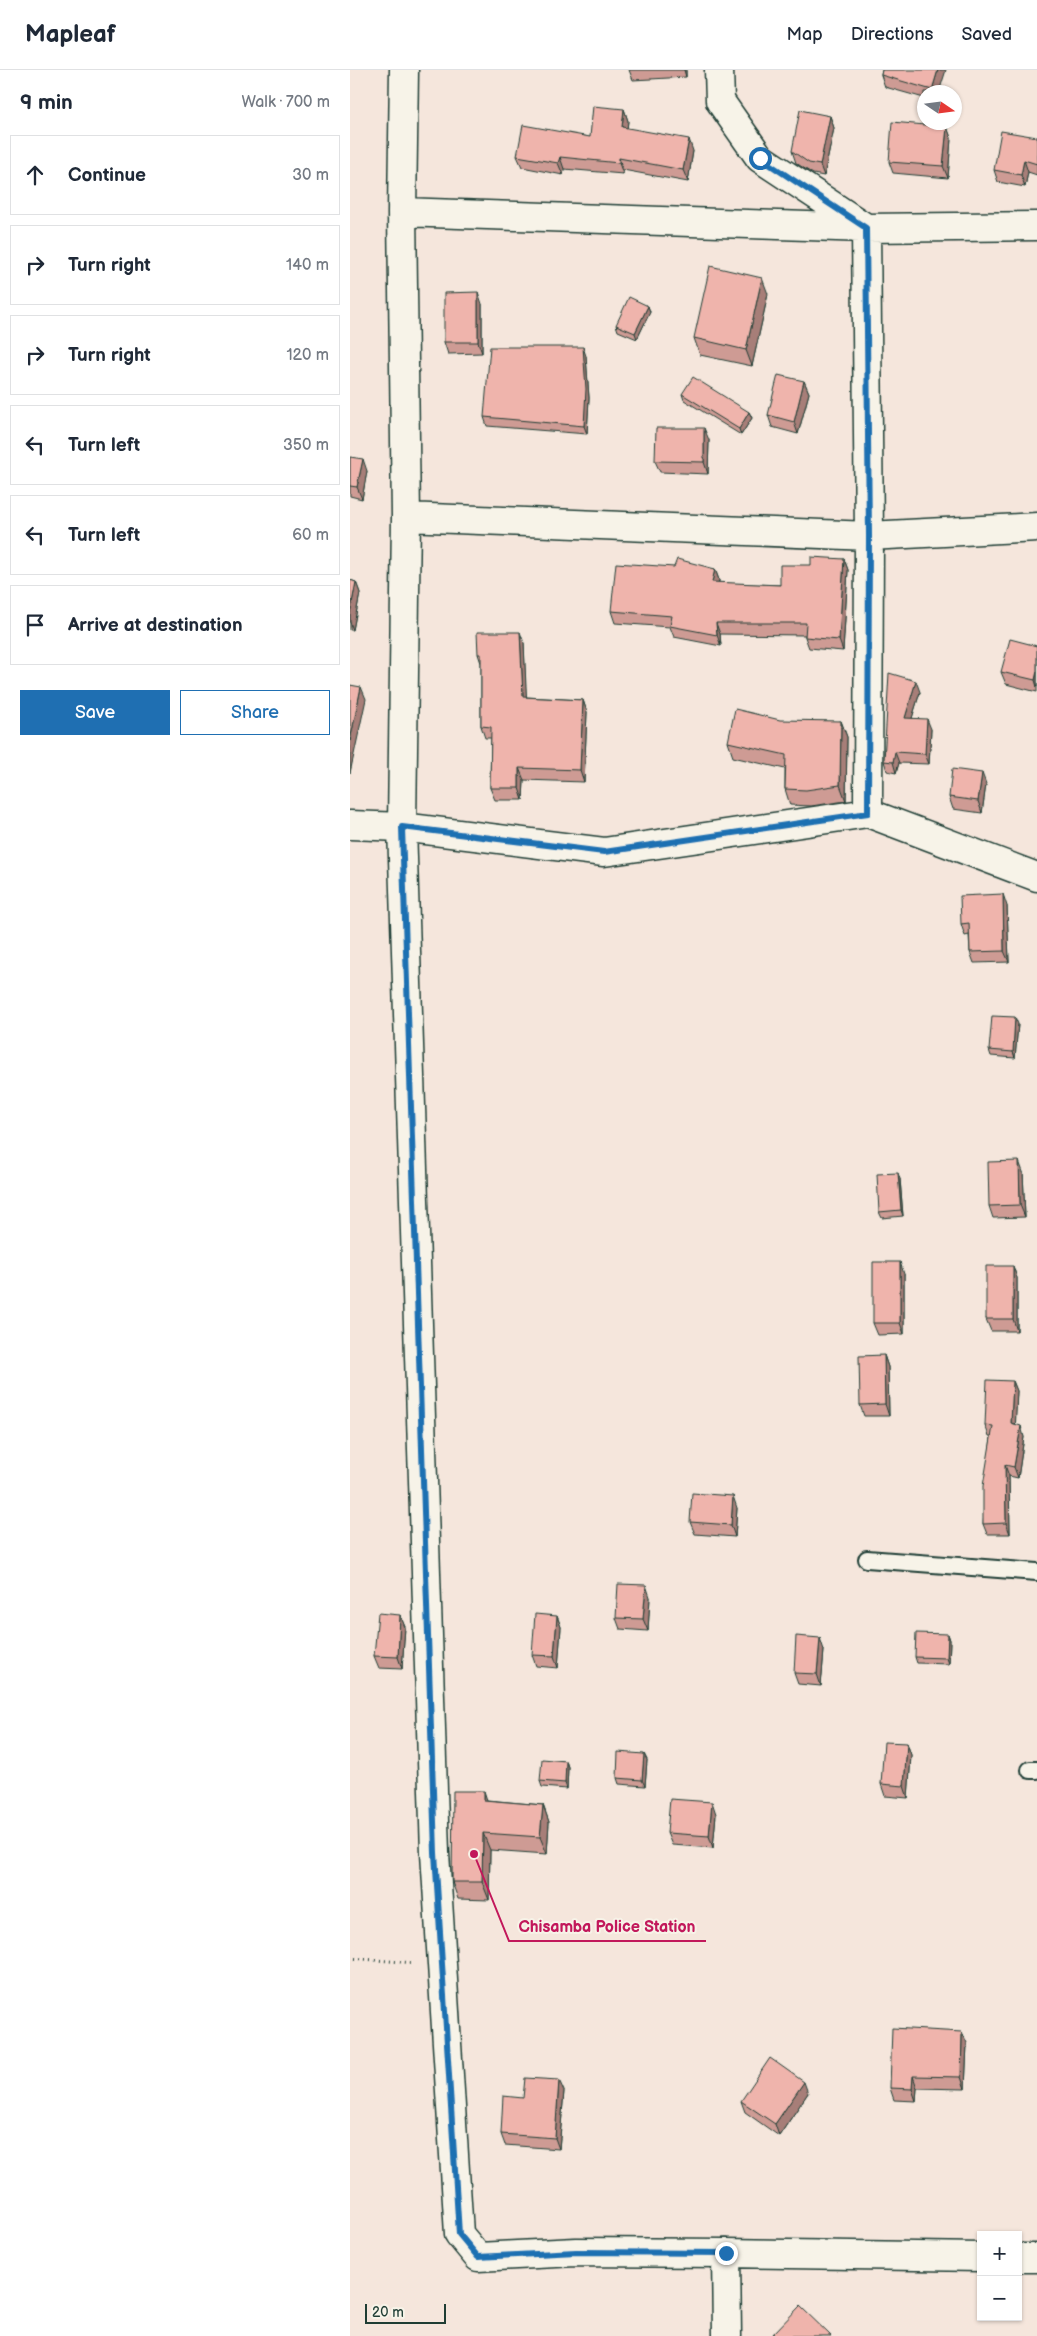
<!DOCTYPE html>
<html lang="en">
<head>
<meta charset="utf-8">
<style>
	body { margin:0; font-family:"Balsamiq Sans",sans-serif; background:#f2f2f3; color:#1f2937 }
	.controls { position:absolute; right:15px; bottom:15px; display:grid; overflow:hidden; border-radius:0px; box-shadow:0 1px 4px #0004 }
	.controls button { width:45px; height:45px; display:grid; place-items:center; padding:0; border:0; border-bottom:1px solid #e0e1e3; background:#fff; color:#1f2937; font:25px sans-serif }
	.compass { position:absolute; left:567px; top:15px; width:45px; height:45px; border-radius:50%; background:#fff; box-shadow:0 1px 4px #0004; rotate:103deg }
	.scale { position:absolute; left:15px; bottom:12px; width:81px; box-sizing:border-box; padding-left:5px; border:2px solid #1f3d34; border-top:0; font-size:14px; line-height:18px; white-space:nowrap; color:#1f3d34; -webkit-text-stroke:4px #f7f3e8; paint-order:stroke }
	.stop { position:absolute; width:15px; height:15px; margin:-11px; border:4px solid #1f6fb2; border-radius:50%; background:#fff }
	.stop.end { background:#1f6fb2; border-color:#fff; box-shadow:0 1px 5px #0008 }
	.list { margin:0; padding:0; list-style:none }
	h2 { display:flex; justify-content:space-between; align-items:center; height:65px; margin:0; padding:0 20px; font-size:21px }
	h2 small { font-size:16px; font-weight:400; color:#747a83 }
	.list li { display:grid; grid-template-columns:32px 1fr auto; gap:15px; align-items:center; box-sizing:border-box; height:80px; margin:0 10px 10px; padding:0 10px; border:1px solid #e0e1e3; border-radius:0px }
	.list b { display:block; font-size:19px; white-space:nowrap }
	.list em { font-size:16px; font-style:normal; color:#747a83 }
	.actions { display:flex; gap:10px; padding:15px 20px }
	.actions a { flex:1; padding:11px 0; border:1px solid #1f6fb2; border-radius:0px; text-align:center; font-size:18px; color:#1f6fb2 }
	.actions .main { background:#1f6fb2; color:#fff }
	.icon { flex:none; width:28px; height:28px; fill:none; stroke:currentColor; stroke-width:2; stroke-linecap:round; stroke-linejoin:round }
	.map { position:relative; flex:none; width:687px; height:2266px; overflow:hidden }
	header { display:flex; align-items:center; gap:30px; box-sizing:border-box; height:70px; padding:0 25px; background:#fff; border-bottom:1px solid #e0e1e3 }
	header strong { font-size:24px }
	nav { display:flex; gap:28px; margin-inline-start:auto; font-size:18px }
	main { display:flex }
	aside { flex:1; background:#fff }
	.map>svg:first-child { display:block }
</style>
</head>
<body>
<header>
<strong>Mapleaf</strong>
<nav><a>Map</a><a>Directions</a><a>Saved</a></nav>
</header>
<main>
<aside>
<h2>9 min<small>Walk · 700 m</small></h2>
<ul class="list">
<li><svg class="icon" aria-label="ahead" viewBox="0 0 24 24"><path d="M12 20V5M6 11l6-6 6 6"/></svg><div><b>Continue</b></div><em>30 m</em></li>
<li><svg class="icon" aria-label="right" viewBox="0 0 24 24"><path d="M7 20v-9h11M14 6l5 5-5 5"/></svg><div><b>Turn right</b></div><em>140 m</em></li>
<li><svg class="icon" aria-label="right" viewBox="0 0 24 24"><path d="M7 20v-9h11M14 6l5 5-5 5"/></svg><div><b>Turn right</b></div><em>120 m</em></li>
<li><svg class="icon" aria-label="left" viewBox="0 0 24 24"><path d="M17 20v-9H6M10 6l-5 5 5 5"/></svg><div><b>Turn left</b></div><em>350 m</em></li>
<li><svg class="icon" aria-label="left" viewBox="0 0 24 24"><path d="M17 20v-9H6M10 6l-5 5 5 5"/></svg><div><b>Turn left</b></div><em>60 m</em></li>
<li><svg class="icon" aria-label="arrive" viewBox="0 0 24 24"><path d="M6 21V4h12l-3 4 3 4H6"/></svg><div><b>Arrive at destination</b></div></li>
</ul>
<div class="actions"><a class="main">Save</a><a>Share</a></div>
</aside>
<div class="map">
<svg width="687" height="2266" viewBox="0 0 687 2266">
	<rect width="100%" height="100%" fill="#f5e6dc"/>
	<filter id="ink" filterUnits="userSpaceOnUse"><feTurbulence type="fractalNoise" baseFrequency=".02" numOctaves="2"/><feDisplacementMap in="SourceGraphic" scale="10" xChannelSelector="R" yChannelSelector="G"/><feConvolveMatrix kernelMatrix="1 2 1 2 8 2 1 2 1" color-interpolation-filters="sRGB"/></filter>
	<g filter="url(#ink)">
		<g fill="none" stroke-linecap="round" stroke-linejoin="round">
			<g stroke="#1f3d34" stroke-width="20">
				<path id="lane" d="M 517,1489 L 687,1502
					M 680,1700 L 687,1700"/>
			</g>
			<g stroke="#1f3d34" stroke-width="31">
				<path id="street" d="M 54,0 L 52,142 L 56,447 L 52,757 L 85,1783 L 109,2164 L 128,2187 L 226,2182 L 376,2183
					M 369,0 L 370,31 L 410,88 L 516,158 L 519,466 L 518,743
					M 52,142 L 516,158 L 687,156
					M 56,447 L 519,466 L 687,457
					M 0,755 L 52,757 L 254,782 L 518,743 L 687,807"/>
			</g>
			<g stroke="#1f3d34" stroke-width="31">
				<path id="secondary" d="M 668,2188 L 687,2188
					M 377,2266 L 376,2183 L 631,2187"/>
			</g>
			<path stroke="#1f3d34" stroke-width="3" stroke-dasharray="1 4" stroke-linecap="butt" d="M 0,1888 L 64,1893"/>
			<use href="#lane" stroke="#f7f3e8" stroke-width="16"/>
			<use href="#street" stroke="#f7f3e8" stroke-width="28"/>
			<use href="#secondary" stroke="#f7f3e8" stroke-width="28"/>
		</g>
		<path fill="#ce9b94" stroke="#1f3d34" d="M 279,0 L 336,0 L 336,7 L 283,10 Z
			M 532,0 L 589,22 L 574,22 L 574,28 L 535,17 L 531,5 Z
			M 274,39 L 278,51 L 277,58 L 343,81 L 338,112 L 273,100 L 273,104 L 214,99 L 213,105 L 172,97 L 167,86 L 240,67 Z
			M 480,46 L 484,58 L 474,106 L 463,104 L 446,93 L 442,81 Z
			M 597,57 L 601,68 L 598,108 L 543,103 L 539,92 Z
			M 687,67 L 687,105 L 678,102 L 675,117 L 648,112 L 644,100 Z
			M 418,224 L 402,296 L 350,285 L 344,268 Z
			M 132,234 L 132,283 L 98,284 L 94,272 Z
			M 298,236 L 300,242 L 287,269 L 268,261 L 266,255 Z
			M 236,286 L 239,328 L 237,364 L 137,356 L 134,347 Z
			M 454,311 L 459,323 L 448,364 L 422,357 L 418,345 Z
			M 332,324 L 399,342 L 402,348 L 391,365 L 334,330 Z
			M 359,370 L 358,404 L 310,402 L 305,391 Z
			M 0,387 L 17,401 L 12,429 L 0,426 Z
			M 494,489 L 498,500 L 493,581 L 459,578 L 455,567 L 455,565 L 370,564 L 371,576 L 324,567 L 320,557 L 265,553 L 261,541 L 324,497 L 365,499 L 369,510 L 369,513 L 430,515 L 461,495 Z
			M 0,510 L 6,512 L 10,523 L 3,560 L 0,560 Z
			M 174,573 L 176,627 L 233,630 L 237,642 L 234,712 L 174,710 L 173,730 L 145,730 L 140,718 L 141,668 L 135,668 L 131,656 L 131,593 L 128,584 Z
			M 687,576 L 687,622 L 656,614 L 651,602 Z
			M 570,622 L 562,648 L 581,659 L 579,694 L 549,693 L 546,703 L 537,701 L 534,691 Z
			M 491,651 L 497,667 L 496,731 L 461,736 L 440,735 L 435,719 L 435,699 L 383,687 L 378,672 Z
			M 636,714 L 632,743 L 603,739 L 599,727 Z
			M 657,836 L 659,892 L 624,893 L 620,882 L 619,865 L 615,866 L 611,854 Z
			M 668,954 L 665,988 L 641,986 L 639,980 Z
			M 673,1102 L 675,1147 L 643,1148 L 639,1136 Z
			M 550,1109 L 553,1146 L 532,1148 L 529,1142 Z
			M 663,1196 L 667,1208 L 667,1261 L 641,1261 L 636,1249 Z
			M 554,1204 L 554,1264 L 528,1265 L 523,1253 Z
			M 534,1285 L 538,1297 L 539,1346 L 514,1346 L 510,1335 Z
			M 663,1311 L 667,1321 L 665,1355 L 674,1367 L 668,1408 L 659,1406 L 660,1464 L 637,1464 L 633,1454 L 641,1366 L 639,1366 L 635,1355 Z
			M 387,1438 L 385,1467 L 345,1464 L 340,1452 Z
			M 300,1527 L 298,1561 L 270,1559 L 266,1548 Z
			M 50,1545 L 55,1557 L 52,1599 L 29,1598 L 24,1586 Z
			M 207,1546 L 211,1557 L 208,1598 L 186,1596 L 182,1585 Z
			M 598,1564 L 600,1570 L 599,1594 L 567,1593 L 565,1587 Z
			M 474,1580 L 471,1616 L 448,1614 L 444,1603 Z
			M 557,1673 L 561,1685 L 558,1728 L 535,1726 L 531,1714 Z
			M 294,1684 L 297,1690 L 295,1716 L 269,1714 L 267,1708 Z
			M 216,1691 L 218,1697 L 217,1719 L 192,1717 L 190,1711 Z
			M 137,1730 L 193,1735 L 199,1752 L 197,1784 L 140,1780 L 139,1830 L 108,1829 L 102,1812 Z
			M 366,1744 L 363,1778 L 322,1775 L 317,1763 Z
			M 617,1973 L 615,2019 L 567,2018 L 566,2031 L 544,2030 L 540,2018 Z
			M 214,2021 L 209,2079 L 155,2075 L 151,2064 L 173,2028 Z
			M 458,2023 L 429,2066 L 395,2042 L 391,2031 Z"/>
		<path fill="#a77e78" stroke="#1f3d34" d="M 334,0 L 336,0 L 336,7 Z
			M 588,0 L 596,0 L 589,22 L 583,22 L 582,20 Z
			M 274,39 L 278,51 L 276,69 L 272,57 Z
			M 480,46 L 484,58 L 474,106 L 470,95 Z
			M 597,57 L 601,68 L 598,108 L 593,96 Z
			M 339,69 L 343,81 L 338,112 L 333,100 Z
			M 210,87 L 214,99 L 213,105 L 208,93 Z
			M 269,88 L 273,100 L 273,104 L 269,93 Z
			M 674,90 L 678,102 L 675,117 L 671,105 Z
			M 412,208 L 418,224 L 402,296 L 396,280 Z
			M 128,222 L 132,234 L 132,283 L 128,272 Z
			M 298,236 L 300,242 L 287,269 L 285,263 Z
			M 233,277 L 236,286 L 239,328 L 237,364 L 234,356 Z
			M 454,311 L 459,323 L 448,364 L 444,352 Z
			M 399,342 L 402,348 L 391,365 L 389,359 Z
			M 354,358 L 359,370 L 358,404 L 354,392 Z
			M 13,389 L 17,401 L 12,429 L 7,417 Z
			M 494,489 L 498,500 L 493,581 L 489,570 Z
			M 365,499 L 369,510 L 366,524 L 362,512 Z
			M 6,512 L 10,523 L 3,560 L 0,552 L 0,543 Z
			M 366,553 L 370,564 L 371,576 L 367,565 Z
			M 170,562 L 174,573 L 177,639 L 173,627 Z
			M 687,601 L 687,617 L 685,610 Z
			M 566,611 L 570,622 L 559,658 L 555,648 Z
			M 11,617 L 16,629 L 0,703 L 0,671 Z
			M 233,630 L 237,642 L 234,712 L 230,700 Z
			M 577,649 L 581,659 L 579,694 L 575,684 Z
			M 491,651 L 497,667 L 496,731 L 490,715 Z
			M 545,682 L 549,693 L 546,703 L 543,692 Z
			M 169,698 L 174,710 L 173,730 L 169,718 Z
			M 632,703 L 636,714 L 632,743 L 628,731 Z
			M 653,824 L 657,836 L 659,892 L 654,881 Z
			M 665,947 L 668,954 L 665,988 L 663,982 Z
			M 669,1091 L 673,1102 L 675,1147 L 670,1135 Z
			M 548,1103 L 550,1109 L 553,1146 L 551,1140 Z
			M 550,1192 L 554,1204 L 554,1264 L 550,1253 Z
			M 663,1196 L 667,1208 L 667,1261 L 663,1249 Z
			M 534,1285 L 538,1297 L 539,1346 L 535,1334 Z
			M 663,1311 L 667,1321 L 665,1364 L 661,1353 Z
			M 671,1356 L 674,1367 L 668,1408 L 664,1397 Z
			M 655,1395 L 659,1406 L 660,1464 L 656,1453 Z
			M 383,1426 L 387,1438 L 385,1467 L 381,1455 Z
			M 296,1515 L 300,1527 L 298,1561 L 293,1549 Z
			M 50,1545 L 55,1557 L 52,1599 L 48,1587 Z
			M 207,1546 L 211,1557 L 208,1598 L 204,1586 Z
			M 598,1564 L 600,1570 L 599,1594 L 597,1588 Z
			M 470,1568 L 474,1580 L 471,1616 L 467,1604 Z
			M 557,1673 L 561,1685 L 558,1728 L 554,1716 Z
			M 294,1684 L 297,1690 L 295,1716 L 292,1710 Z
			M 216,1691 L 218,1697 L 217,1719 L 215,1713 Z
			M 134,1721 L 140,1739 L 134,1730 Z
			M 362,1732 L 366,1744 L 363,1778 L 359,1766 Z
			M 193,1735 L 199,1752 L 197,1784 L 190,1767 Z
			M 133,1763 L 140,1780 L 139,1830 L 132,1812 Z
			M 612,1962 L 617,1973 L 615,2019 L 611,2007 Z
			M 563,2006 L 567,2018 L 566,2031 L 562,2019 Z
			M 209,2010 L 214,2021 L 209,2079 L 205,2068 Z
			M 454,2012 L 458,2023 L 429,2066 L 425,2054 Z"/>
		<path fill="#efb4ac" stroke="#1f3d34" d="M 532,0 L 588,0 L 582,20 L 531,5 Z
			M 243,36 L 274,39 L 272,57 L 339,69 L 333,100 L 269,88 L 269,93 L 210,87 L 208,93 L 167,86 L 173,55 L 240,67 Z
			M 450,40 L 480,46 L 470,95 L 459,93 L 442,81 Z
			M 542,52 L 597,57 L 593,96 L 539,92 Z
			M 651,61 L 687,67 L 687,94 L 674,90 L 671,105 L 644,100 Z
			M 360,196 L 412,208 L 396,280 L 344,268 Z
			M 128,222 L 128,272 L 94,272 L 94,223 Z
			M 279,227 L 298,236 L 285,263 L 266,255 Z
			M 140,277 L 233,277 L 236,319 L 234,356 L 134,347 Z
			M 428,305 L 454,311 L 444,352 L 418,345 Z
			M 343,307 L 399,342 L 389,359 L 332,324 Z
			M 306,358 L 354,358 L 354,392 L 305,391 Z
			M 0,387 L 13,389 L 7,417 L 0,416 Z
			M 461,487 L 494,489 L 489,570 L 455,567 L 456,553 L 366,553 L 367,565 L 320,556 L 322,546 L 261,541 L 266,493 L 324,497 L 327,489 L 365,499 L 362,512 L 430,515 L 430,495 L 461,495 Z
			M 0,510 L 6,512 L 0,543 Z
			M 127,562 L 170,562 L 173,627 L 233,630 L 230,700 L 169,698 L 169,718 L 140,718 L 141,657 L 131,656 L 131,584 L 128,584 Z
			M 660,569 L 687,576 L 687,601 L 685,610 L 651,602 Z
			M 539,603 L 566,611 L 555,648 L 577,649 L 575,684 L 545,682 L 543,692 L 534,691 Z
			M 0,615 L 11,617 L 0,671 Z
			M 385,639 L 430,650 L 491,651 L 490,715 L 456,720 L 435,719 L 436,685 L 378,672 Z
			M 602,699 L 632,703 L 628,731 L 599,727 Z
			M 653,824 L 654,881 L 620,882 L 619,853 L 611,854 L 610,826 Z
			M 642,946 L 665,947 L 663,982 L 639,980 Z
			M 669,1091 L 670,1135 L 639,1136 L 638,1092 Z
			M 548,1103 L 551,1140 L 529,1142 L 527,1104 Z
			M 523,1192 L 550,1192 L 550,1253 L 523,1253 Z
			M 636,1196 L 663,1196 L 663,1249 L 636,1249 Z
			M 534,1285 L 535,1334 L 510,1335 L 509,1286 Z
			M 637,1310 L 663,1311 L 661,1353 L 671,1356 L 664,1397 L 655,1395 L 656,1453 L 633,1454 L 633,1416 L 643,1356 L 635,1355 Z
			M 342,1423 L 383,1426 L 381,1455 L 340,1452 Z
			M 268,1514 L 296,1515 L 293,1549 L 266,1548 Z
			M 28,1543 L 50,1545 L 48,1587 L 24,1586 Z
			M 185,1544 L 207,1546 L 204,1586 L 182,1585 Z
			M 566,1563 L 598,1564 L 597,1588 L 565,1587 Z
			M 446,1566 L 470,1568 L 467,1604 L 444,1603 Z
			M 534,1672 L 557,1673 L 554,1716 L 531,1714 Z
			M 268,1682 L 294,1684 L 292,1710 L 267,1708 Z
			M 192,1689 L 216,1691 L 215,1713 L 190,1711 Z
			M 103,1721 L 134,1721 L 134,1730 L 193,1735 L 190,1767 L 133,1763 L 132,1812 L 102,1812 Z
			M 320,1729 L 362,1732 L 359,1766 L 317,1763 Z
			M 542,1958 L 612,1962 L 611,2007 L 563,2006 L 562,2019 L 540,2018 Z
			M 420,1988 L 454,2012 L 425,2054 L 391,2031 Z
			M 175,2008 L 209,2010 L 205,2068 L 151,2064 L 153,2026 L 173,2028 Z
			M 450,2236 L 481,2266 L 421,2266 Z"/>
	</g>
	<g fill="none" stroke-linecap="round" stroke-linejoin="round" filter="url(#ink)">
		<path stroke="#1f6fb2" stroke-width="6" d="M 376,2183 L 226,2182 L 128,2187 L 109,2164 L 85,1783 L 52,757 L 254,782 L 518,743 L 519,466 L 516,158 L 410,88"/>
	</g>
	<path fill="none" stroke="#c2185b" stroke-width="2" d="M124 1784L159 1871H356"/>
	<circle fill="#c2185b" stroke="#f7f3e8" stroke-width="2" cx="124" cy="1784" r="5"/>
	<g font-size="16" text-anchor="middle" font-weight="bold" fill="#c2185b" stroke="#f7f3e8" stroke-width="4" stroke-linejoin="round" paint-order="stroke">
		<text x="257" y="1862">Chisamba Police Station</text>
	</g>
</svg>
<div class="controls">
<button>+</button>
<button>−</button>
</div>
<svg class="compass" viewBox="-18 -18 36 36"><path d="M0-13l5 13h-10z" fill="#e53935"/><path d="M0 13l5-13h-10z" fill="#747a83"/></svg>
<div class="scale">20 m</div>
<div class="stop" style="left:410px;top:88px"></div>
<div class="stop end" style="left:376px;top:2183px"></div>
</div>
</main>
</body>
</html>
